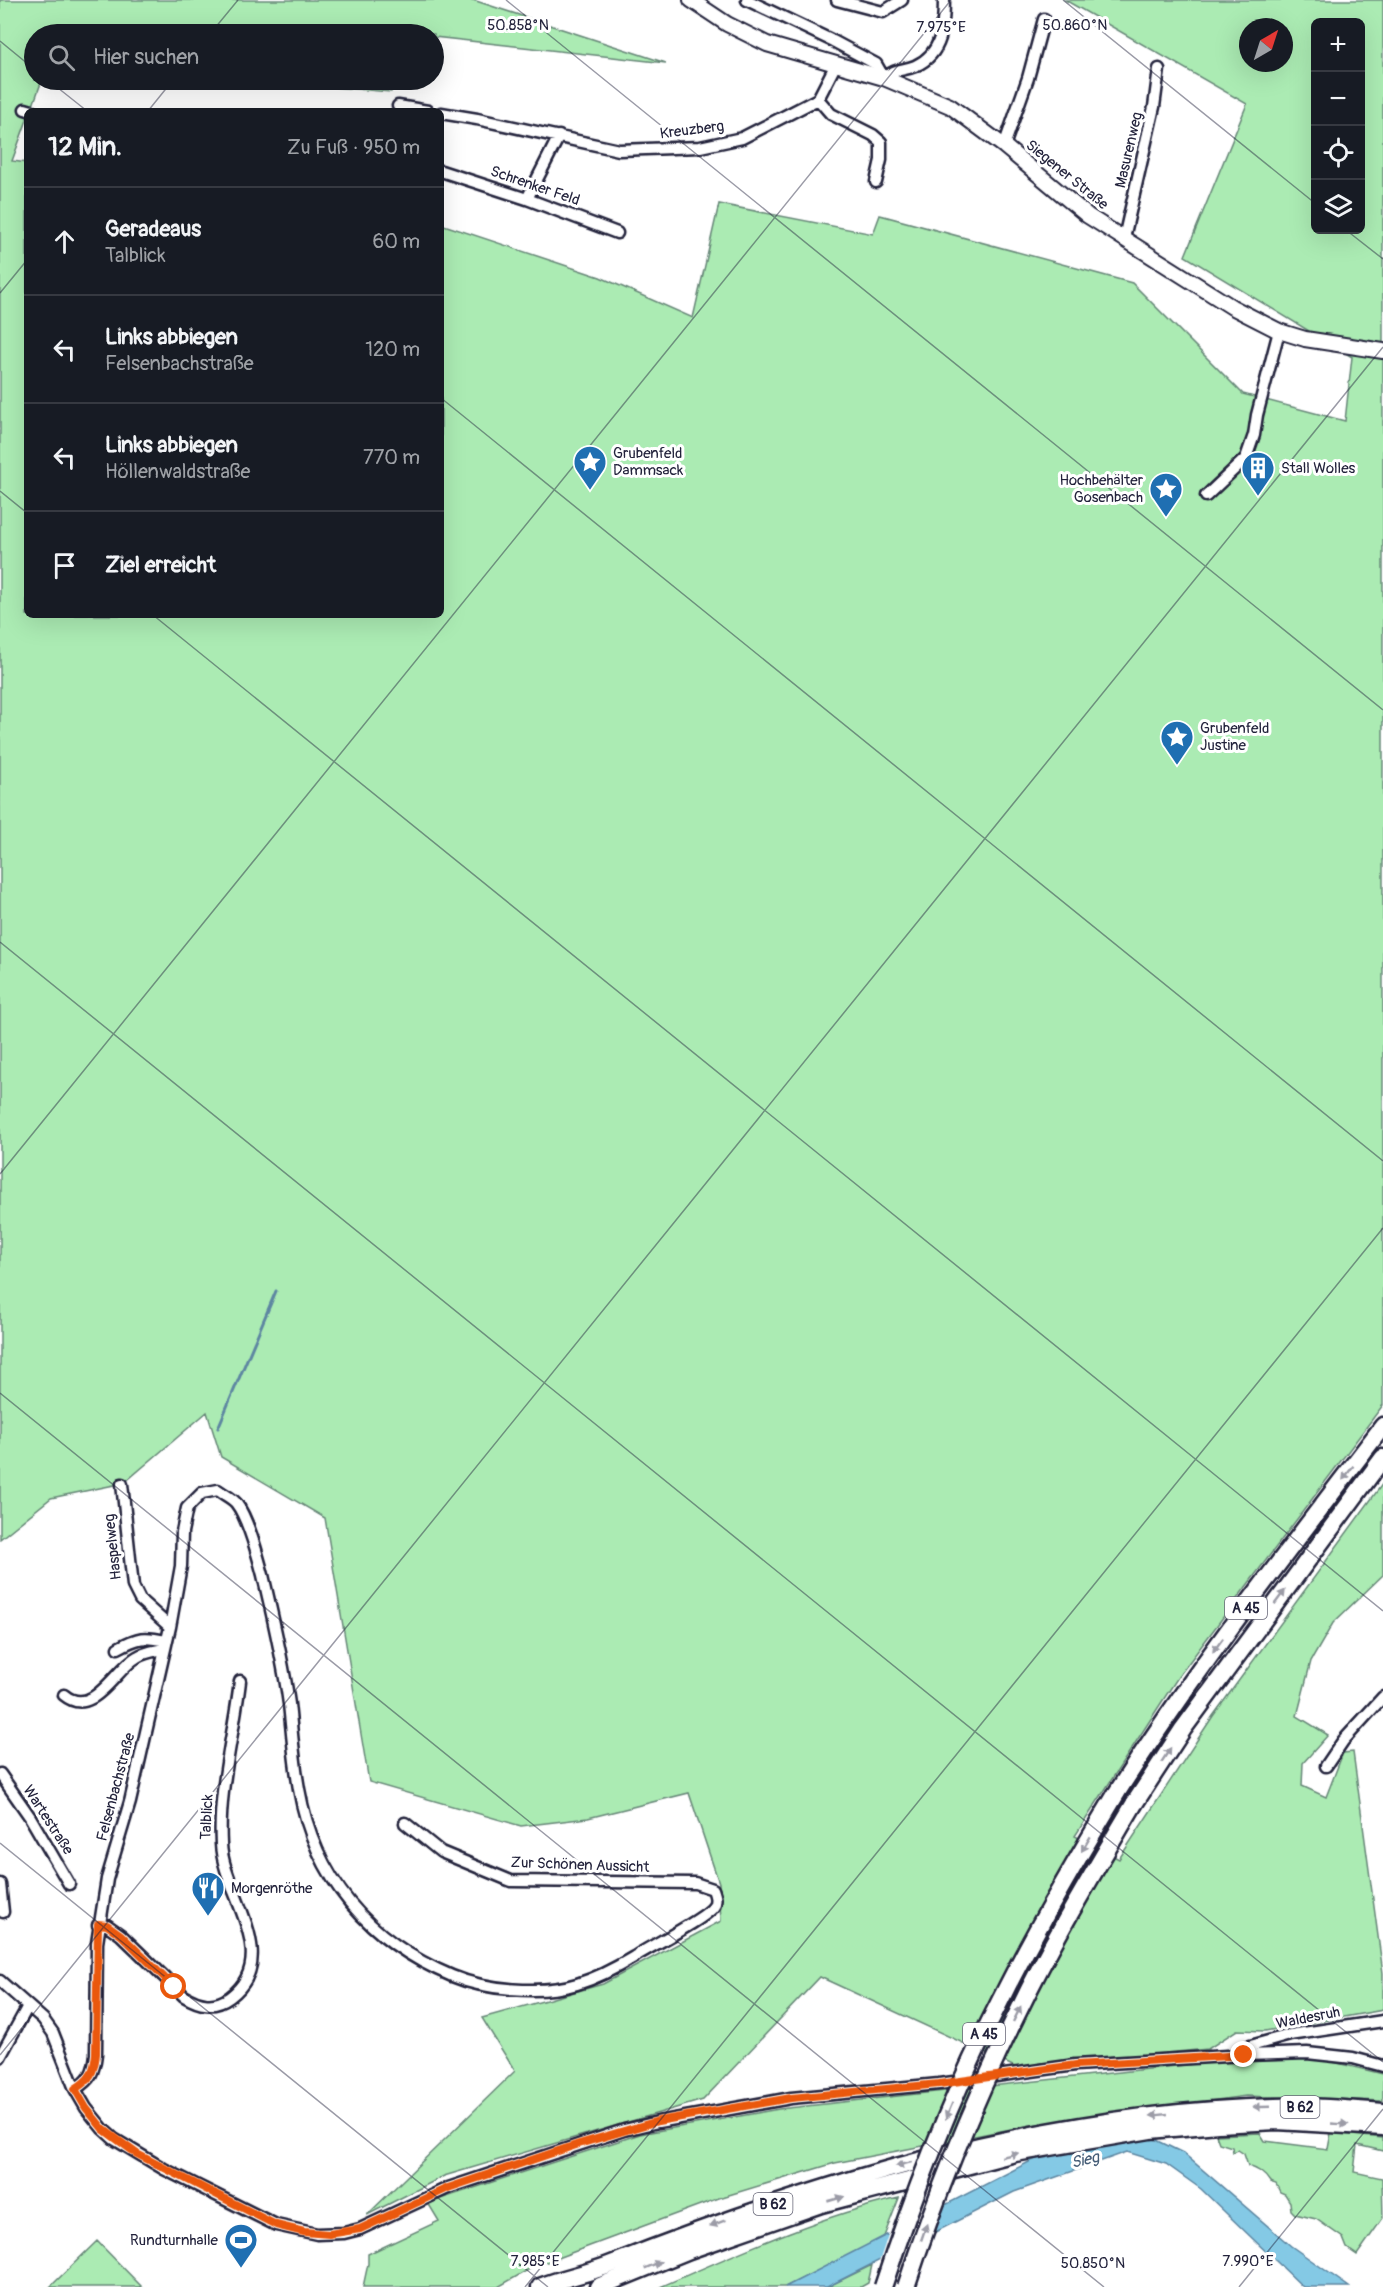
<!DOCTYPE html>
<html lang="de">
<head>
<meta charset="utf-8">
<style>
	body { margin:0; font-family:Pangolin,sans-serif; background:#242831; color:#f1f3f6 }
	.controls { position:absolute; right:18px; top:18px; display:grid; overflow:hidden; border-radius:9px; box-shadow:0 6px 24px #0002 }
	.controls button { width:54px; height:54px; display:grid; place-items:center; padding:0; border:0; border-bottom:2px solid #363941; background:#171b24; color:#f1f3f6; font:30px sans-serif }
	.compass { position:absolute; left:1239px; top:18px; width:54px; height:54px; border-radius:50%; background:#171b24; box-shadow:0 6px 24px #0002; rotate:39deg }
	.stop { position:absolute; width:18px; height:18px; margin:-14px; border:4px solid #ea580c; border-radius:50%; background:#fff }
	.stop.end { background:#ea580c; border-color:#fff; box-shadow:0 2px 6px #0008 }
	.list { margin:0; padding:0; list-style:none }
	h2 { display:flex; justify-content:space-between; align-items:center; height:78px; margin:0; padding:0 24px; font-size:26px }
	h2 small { font-size:20px; font-weight:400; color:#9ea1a6 }
	.list li { display:grid; grid-template-columns:39px 1fr auto; gap:18px; align-items:center; box-sizing:border-box; height:108px; padding:0 24px; border-top:2px solid #363941 }
	.list b { display:block; font-size:22px; white-space:nowrap }
	.list p { margin:0; font-size:20px; white-space:nowrap; color:#9ea1a6 }
	.list em { font-size:20px; font-style:normal; color:#9ea1a6 }
	.icon { flex:none; width:33px; height:33px; fill:none; stroke:currentColor; stroke-width:2; stroke-linecap:round; stroke-linejoin:round }
	.map { position:relative; flex:none; width:1383px; height:2287px; overflow:hidden }
	.search { position:absolute; background:#171b24; box-shadow:0 6px 24px #0002; left:24px; top:24px; width:420px; height:66px; display:flex; align-items:center; gap:15px; box-sizing:border-box; padding:0 21px; border-radius:33px; color:#9ea1a6; font-size:22px }
	.panel { position:absolute; background:#171b24; box-shadow:0 6px 24px #0002; left:24px; top:108px; width:420px; height:510px; border-radius:9px }
	.map>svg:first-child { display:block }
</style>
</head>
<body>
<div class="map">
<svg width="1383" height="2287" viewBox="0 0 1383 2287">
	<rect width="100%" height="100%" fill="#fff"/>
	<filter id="ink" filterUnits="userSpaceOnUse"><feTurbulence type="fractalNoise" baseFrequency=".0167" numOctaves="2"/><feDisplacementMap in="SourceGraphic" scale="12" xChannelSelector="R" yChannelSelector="G"/><feConvolveMatrix kernelMatrix="1 2 1 2 8 2 1 2 1" color-interpolation-filters="sRGB"/></filter>
	<g filter="url(#ink)">
		<path fill="#abebb3" stroke="#668677" stroke-width="1.5" fill-rule="evenodd" d="M 0,0 L 473,0 L 666,63 L 434,37 L 434,34 L 34,34 L 34,80 L 42,80 L 31,111 L 27,111 L 27,120 L 12,161 L 27,163 L 27,615 L 441,615 L 441,224 L 600,277 L 693,318 L 719,204 L 873,234 L 880,215 L 1132,283 L 1243,394 L 1345,421 L 1352,357 L 1185,256 L 1247,104 L 1065,0 L 1383,0 L 1383,1405 L 1178,1677 L 1075,1836 L 1119,1859 L 1213,1716 L 1383,1483 L 1383,1575 L 1333,1623 L 1311,1661 L 1297,1716 L 1328,1735 L 1303,1763 L 1302,1786 L 1326,1797 L 1343,1753 L 1353,1752 L 1383,1973 L 1383,2010 L 1265,2031 L 1237,2030 L 1208,2049 L 1015,2067 L 820,1977 L 703,2100 L 444,2176 L 367,2215 L 515,2071 L 482,2018 L 603,1984 L 721,1921 L 719,1883 L 689,1793 L 588,1818 L 521,1826 L 369,1782 L 325,1518 L 221,1457 L 207,1412 L 124,1483 L 51,1498 L 0,1539 ZM 1316,22 L 1360,22 L 1360,230 L 1316,230 ZM 1248,27 L 1284,27 L 1284,63 L 1248,63 Z
			M 248,80 L 393,80 L 391,92 Z
			M 1316,2058 L 1383,2074 L 1383,2101 L 1246,2096 L 1031,2125 L 835,2163 L 719,2198 L 533,2267 L 498,2287 L 363,2287 L 368,2264 L 368,2254 L 439,2221 L 428,2203 L 640,2134 L 779,2109 L 1222,2061 Z
			M 1260,2133 L 1265,2141 L 1328,2149 L 1331,2133 L 1383,2138 L 1383,2151 L 1357,2145 L 1354,2172 L 1382,2178 L 1383,2218 L 1357,2255 L 1347,2248 L 1343,2238 L 1316,2219 L 1295,2214 L 1291,2210 L 1290,2202 L 1285,2194 L 1280,2192 L 1276,2184 L 1270,2182 C 1264,2173 1258,2169 1248,2166 L 1244,2154 L 1238,2150 L 1233,2152 L 1232,2147 L 1219,2143 L 1216,2135 Z
			M 899,2198 L 883,2239 L 785,2287 L 660,2287 C 738,2253 816,2217 899,2198 Z
			M 97,2241 L 142,2287 L 50,2287 Z
			M 872,2265 L 868,2283 L 861,2287 L 827,2287 Z"/>
		<path fill="#84c9e5" stroke="#5d86a1" stroke-width="1.5" d="M 1142,2133 L 1183,2153 L 1291,2246 L 1349,2287 L 1303,2287 L 1201,2189 L 1166,2164 L 1127,2152 L 1014,2192 L 827,2287 L 785,2287 L 1031,2161 L 1085,2140 Z"/>
		<path fill="#fff" d="M 944,2204 L 932,2237 L 878,2265 L 889,2232 Z"/>
		<g fill="none" stroke-linecap="round" stroke-linejoin="round">
			<path stroke="#5d86a1" stroke-width="3" d="M 218,1428 L 276,1291"/>
			<g stroke="#22223b" stroke-width="15">
				<path id="minor" d="M 747,0 L 833,41 L 876,64 L 884,78 C 896,68 903,71 915,66 C 943,54 944,25 944,0
					M 837,0 L 883,12 L 902,0
					M 818,99 L 831,114 L 873,135 L 881,142 L 881,160 L 876,182
					M 398,106 L 428,111
					M 25,109 L 32,111
					M 441,113 L 477,119 L 619,150 L 700,147 L 742,138 L 818,99 L 836,64
					M 1004,146 L 1028,78 L 1044,19
					M 441,171 L 527,199 L 617,233
					M 527,199 L 559,136
					M 1124,238 L 1154,107 L 1159,69
					M 1206,496 L 1246,458 L 1254,435 L 1257,415 L 1279,331
					M 122,1484 L 133,1586 L 140,1600 L 170,1627
					M 118,1648 C 138,1637 144,1636 166,1641
					M 64,1695 C 93,1719 115,1669 137,1657 C 145,1652 155,1651 164,1649
					M 1326,1766 L 1343,1741 L 1383,1697
					M 0,1774 L 30,1817 L 69,1884
					M 0,1884 L 3,1912
					M 98,1925 L 107,1925 L 121,1935 L 184,1996 C 199,2005 214,2009 230,1997 C 283,1957 223,1893 221,1844 C 218,1789 234,1735 240,1681
					M 0,1981 L 43,2019 L 53,2033 L 75,2089 L 86,2108 L 103,2129 L 114,2139 L 164,2169 L 276,2225 L 317,2234 L 344,2233 L 360,2229 L 448,2188 L 624,2130 L 658,2122 L 791,2098 L 939,2084 L 1075,2065 L 1244,2055 L 1307,2053 L 1353,2058 L 1383,2066
					M 1244,2055 L 1247,2047 L 1290,2035 L 1383,2021
					M 0,2057 L 28,2006
					M 75,2089 C 91,2079 94,2072 96,2054 L 97,1943 L 107,1879 L 130,1802 L 170,1627 L 181,1566 L 182,1532 L 187,1508 L 202,1493 L 218,1490 C 223,1494 232,1498 236,1503 C 248,1518 258,1556 263,1575 C 273,1618 283,1660 289,1704 C 292,1732 294,1761 299,1789 C 315,1879 369,1941 452,1976 C 485,1990 542,1995 577,1984 C 597,1978 616,1968 634,1957 C 649,1947 707,1918 714,1906 C 717,1899 715,1895 713,1889 L 695,1883 L 511,1881 L 441,1852 L 405,1823"/>
			</g>
			<g stroke="#22223b" stroke-width="18">
				<path id="major" d="M 691,0 L 727,24 L 767,44 L 884,78 L 950,106 L 1004,146 L 1088,216 L 1232,307 L 1279,331 L 1305,339 L 1383,351"/>
			</g>
			<g stroke="#22223b" stroke-width="21">
				<path id="highway" d="M 1116,1794 C 1197,1666 1291,1547 1383,1426
					M 1134,1804 L 1183,1729 L 1383,1458
					M 540,2287 C 562,2278 586,2274 609,2265 C 822,2181 1044,2113 1275,2107 C 1311,2106 1347,2109 1383,2112
					M 598,2287 L 689,2250 L 821,2204 L 1015,2153 L 1150,2130 L 1218,2124 L 1277,2121 L 1383,2127"/>
			</g>
			<use href="#minor" stroke="#fff" stroke-width="10"/>
			<use href="#major" stroke="#fff" stroke-width="14"/>
			<use href="#highway" stroke="#fff" stroke-width="16"/>
			<g stroke="#22223b" stroke-width="21" stroke-linecap="butt">
				<path id="highway-bridge" d="M 883,2287 C 915,2189 953,2093 1000,2001 C 1035,1930 1075,1862 1116,1794
					M 906,2287 C 937,2192 975,2099 1019,2010 C 1053,1939 1094,1872 1134,1804"/>
			</g>
			<use href="#highway-bridge" stroke="#fff" stroke-width="16"/>
		</g>
		<defs><path id="oneway-solid" d="M-6-.8H1V-3.2L6.5 0L1 3.2V.8H-6Z" transform="scale(1.5)"/></defs>
		<g fill="#9c9ca7">
			<use href="#oneway-solid" transform="translate(1348 1473) rotate(127)"/>
			<use href="#oneway-solid" transform="translate(1280 1597) rotate(-53)"/>
			<use href="#oneway-solid" transform="translate(1218 1645) rotate(127)"/>
			<use href="#oneway-solid" transform="translate(1166 1755) rotate(-57)"/>
			<use href="#oneway-solid" transform="translate(1086 1844) rotate(121)"/>
			<use href="#oneway-solid" transform="translate(1017 2014) rotate(-64)"/>
			<use href="#oneway-solid" transform="translate(1262 2107) rotate(178)"/>
			<use href="#oneway-solid" transform="translate(949 2111) rotate(113)"/>
			<use href="#oneway-solid" transform="translate(1159 2115) rotate(174)"/>
			<use href="#oneway-solid" transform="translate(1340 2124) rotate(3)"/>
			<use href="#oneway-solid" transform="translate(1010 2155) rotate(-13)"/>
			<use href="#oneway-solid" transform="translate(904 2164) rotate(166)"/>
			<use href="#oneway-solid" transform="translate(836 2199) rotate(-16)"/>
			<use href="#oneway-solid" transform="translate(718 2223) rotate(160)"/>
			<use href="#oneway-solid" transform="translate(924 2232) rotate(-71)"/>
			<use href="#oneway-solid" transform="translate(653 2265) rotate(-22)"/>
		</g>
	</g>
	<g fill="none" stroke-linecap="round" stroke-linejoin="round" filter="url(#ink)">
		<path stroke="#ea580c" stroke-width="8" d="M 174,1987 L 121,1935 L 107,1925 L 98,1924 L 96,2054 C 94,2072 91,2079 75,2089 L 86,2108 L 103,2129 L 137,2154 L 276,2225 L 304,2232 L 329,2234 L 360,2229 L 448,2188 L 579,2144 L 658,2121 L 791,2098 L 939,2084 L 1076,2065 L 1244,2055"/>
	</g>
	<path fill="none" stroke="#22223b" stroke-width="1.5" stroke-opacity="0.45" d="M 506,0 L 1383,710M 1063,0 L 1316,204M 210,34 L 238,0M 0,41 L 34,69M 48,80 L 87,111M 148,111 L 173,80M 1346,230 L 1383,259M 0,293 L 27,260M 441,398 L 1383,1161M 0,491 L 27,513M 153,615 L 1383,1611M 0,942 L 1383,2062M 0,1174 L 951,0M 0,1393 L 1104,2287M 0,1843 L 548,2287M 0,2055 L 1383,347M 525,2287 L 1383,1228M 1239,2287 L 1383,2109"/>
	<defs>
		<g id="sight-pin" transform="scale(1.725)"><path d="M0 17L-7.5 6A9.5 9.5 0 1 1 7.5 6Z" fill="#1f6fb2" stroke="#fff"/><path d="M0-6L1.8-2.2L6-1.7L2.9 1.2L3.7 5.4L0 3.3L-3.7 5.4L-2.9 1.2L-6-1.7L-1.8-2.2Z" fill="#fff"/></g>
		<g id="building-pin" transform="scale(1.725)"><path d="M0 17L-7.5 6A9.5 9.5 0 1 1 7.5 6Z" fill="#1f6fb2" stroke="#fff"/><path d="M-4-6H4V6H1V3H-1V6H-4ZM-2.5-4.3h1.7v1.8h-1.7ZM.8-4.3h1.7v1.8H.8ZM-2.5-1h1.7V.8h-1.7ZM.8-1h1.7V.8H.8Z" fill="#fff"/></g>
		<g id="restaurant-pin" transform="scale(1.725)"><path d="M0 17L-7.5 6A9.5 9.5 0 1 1 7.5 6Z" fill="#1f6fb2" stroke="#fff"/><path d="M-5-6h1v4h1v-4h1v4h1v-4h1v5L-1.5 .5V6h-2V.5L-5-1ZM5-6V6H3V1.5H1.5Q1.5-4 5-6Z" fill="#fff"/></g>
		<g id="stadium-pin" transform="scale(1.725)"><path d="M0 17L-7.5 6A9.5 9.5 0 1 1 7.5 6Z" fill="#1f6fb2" stroke="#fff"/><path d="M0-5a6.5 5 0 1 0 0 10a6.5 5 0 1 0 0-10ZM-3.5-1.8h7v3.6h-7Z" fill="#fff"/></g>
	</defs>
	<g fill-rule="evenodd">
		<use href="#sight-pin" x="590" y="462"/>
		<use href="#building-pin" x="1258" y="468"/>
		<use href="#sight-pin" x="1166" y="489"/>
		<use href="#sight-pin" x="1177" y="737"/>
		<use href="#restaurant-pin" x="208" y="1888"/>
		<use href="#stadium-pin" x="241" y="2240"/>
	</g>
	<g text-anchor="middle" dominant-baseline="central" stroke-width="6" stroke-linejoin="round" paint-order="stroke">
		<g fill="#fff" stroke="#646476" stroke-width="1.5">
			<rect x="1225" y="1597" width="42" height="22" rx="4.5"/>
			<rect x="963" y="2023" width="42" height="22" rx="4.5"/>
			<rect x="1280.5" y="2096" width="39" height="22" rx="4.5"/>
			<rect x="753.5" y="2193" width="39" height="22" rx="4.5"/>
		</g>
		<g font-size="14" font-weight="bold" fill="#22223b">
			<text x="1246" y="1608">A 45</text>
			<text x="984" y="2034">A 45</text>
			<text x="1300" y="2107">B 62</text>
			<text x="773" y="2204">B 62</text>
		</g>
		<g font-size="15" fill="#22223b" stroke="#fff">
			<text transform="translate(692 130) rotate(-7)">Kreuzberg</text>
			<text transform="translate(1129 150) rotate(-77)">Masurenweg</text>
			<text transform="translate(1067 175) rotate(39)">Siegener Straße</text>
			<text transform="translate(535 186) rotate(19)">Schrenker Feld</text>
			<text transform="translate(113 1547) rotate(-96)">Haspelweg</text>
			<text transform="translate(116 1787) rotate(-75)">Felsenbachstraße</text>
			<text transform="translate(207 1817) rotate(-87)">Talblick</text>
			<text transform="translate(48 1820) rotate(57)">Wartestraße</text>
			<text transform="translate(580 1865) rotate(2)">Zur Schönen Aussicht</text>
			<text transform="translate(1308 2018) rotate(-11)">Waldesruh</text>
		</g>
		<g font-size="15" fill="#22223b" stroke="#fff" text-anchor="start">
			<text x="613" y="453">Grubenfeld<tspan x="613" dy="17">Dammsack</tspan></text>
			<text x="1281" y="468">Stall Wolles</text>
			<text x="1143" y="480" text-anchor="end">Hochbehälter<tspan x="1143" dy="17">Gosenbach</tspan></text>
			<text x="1200" y="728">Grubenfeld<tspan x="1200" dy="17">Justine</tspan></text>
			<text x="231" y="1888">Morgenröthe</text>
			<text x="218" y="2240" text-anchor="end">Rundturnhalle</text>
		</g>
		<g font-size="16" font-style="italic" fill="#445c76" stroke="#fff">
			<text transform="translate(1085 2160) rotate(-13)">Sieg</text>
		</g>
	</g>
	<g font-size="15" text-anchor="middle" fill="#22223b" stroke="#fff" stroke-width="6" stroke-linejoin="round" paint-order="stroke">
		<text x="518" y="30">50.858°N</text>
		<text x="1075" y="30">50.860°N</text>
		<text x="941" y="32">7.975°E</text>
		<text x="535" y="2266">7.985°E</text>
		<text x="1248" y="2266">7.990°E</text>
		<text x="1093" y="2268">50.850°N</text>
	</g>
</svg>
<div class="controls">
<button>+</button>
<button>−</button>
<button><svg class="icon" aria-label="locate" viewBox="0 0 24 24"><circle cx="12" cy="12" r="6"/><path d="M12 2v4M12 18v4M2 12h4M18 12h4"/></svg></button>
<button><svg class="icon" aria-label="layers" viewBox="0 0 24 24"><path d="M12 4l9 5-9 5-9-5zM3 14l9 5 9-5"/></svg></button>
</div>
<svg class="compass" viewBox="-18 -18 36 36"><path d="M0-13l5 13h-10z" fill="#e53935"/><path d="M0 13l5-13h-10z" fill="#9ea1a6"/></svg>
<div class="stop" style="left:174px;top:1987px"></div>
<div class="stop end" style="left:1244px;top:2055px"></div>
<div class="search"><svg class="icon" aria-label="search" viewBox="0 0 24 24"><circle cx="10" cy="10" r="6"/><path d="M15 15l6 6"/></svg>Hier suchen</div>
<section class="panel">
<h2>12 Min.<small>Zu Fuß · 950 m</small></h2>
<ul class="list">
<li><svg class="icon" aria-label="ahead" viewBox="0 0 24 24"><path d="M12 20V5M6 11l6-6 6 6"/></svg><div><b>Geradeaus</b><p>Talblick</p></div><em>60 m</em></li>
<li><svg class="icon" aria-label="left" viewBox="0 0 24 24"><path d="M17 20v-9H6M10 6l-5 5 5 5"/></svg><div><b>Links abbiegen</b><p>Felsenbachstraße</p></div><em>120 m</em></li>
<li><svg class="icon" aria-label="left" viewBox="0 0 24 24"><path d="M17 20v-9H6M10 6l-5 5 5 5"/></svg><div><b>Links abbiegen</b><p>Höllenwaldstraße</p></div><em>770 m</em></li>
<li><svg class="icon" aria-label="arrive" viewBox="0 0 24 24"><path d="M6 21V4h12l-3 4 3 4H6"/></svg><div><b>Ziel erreicht</b></div></li>
</ul>
</section>
</div>
</body>
</html>
